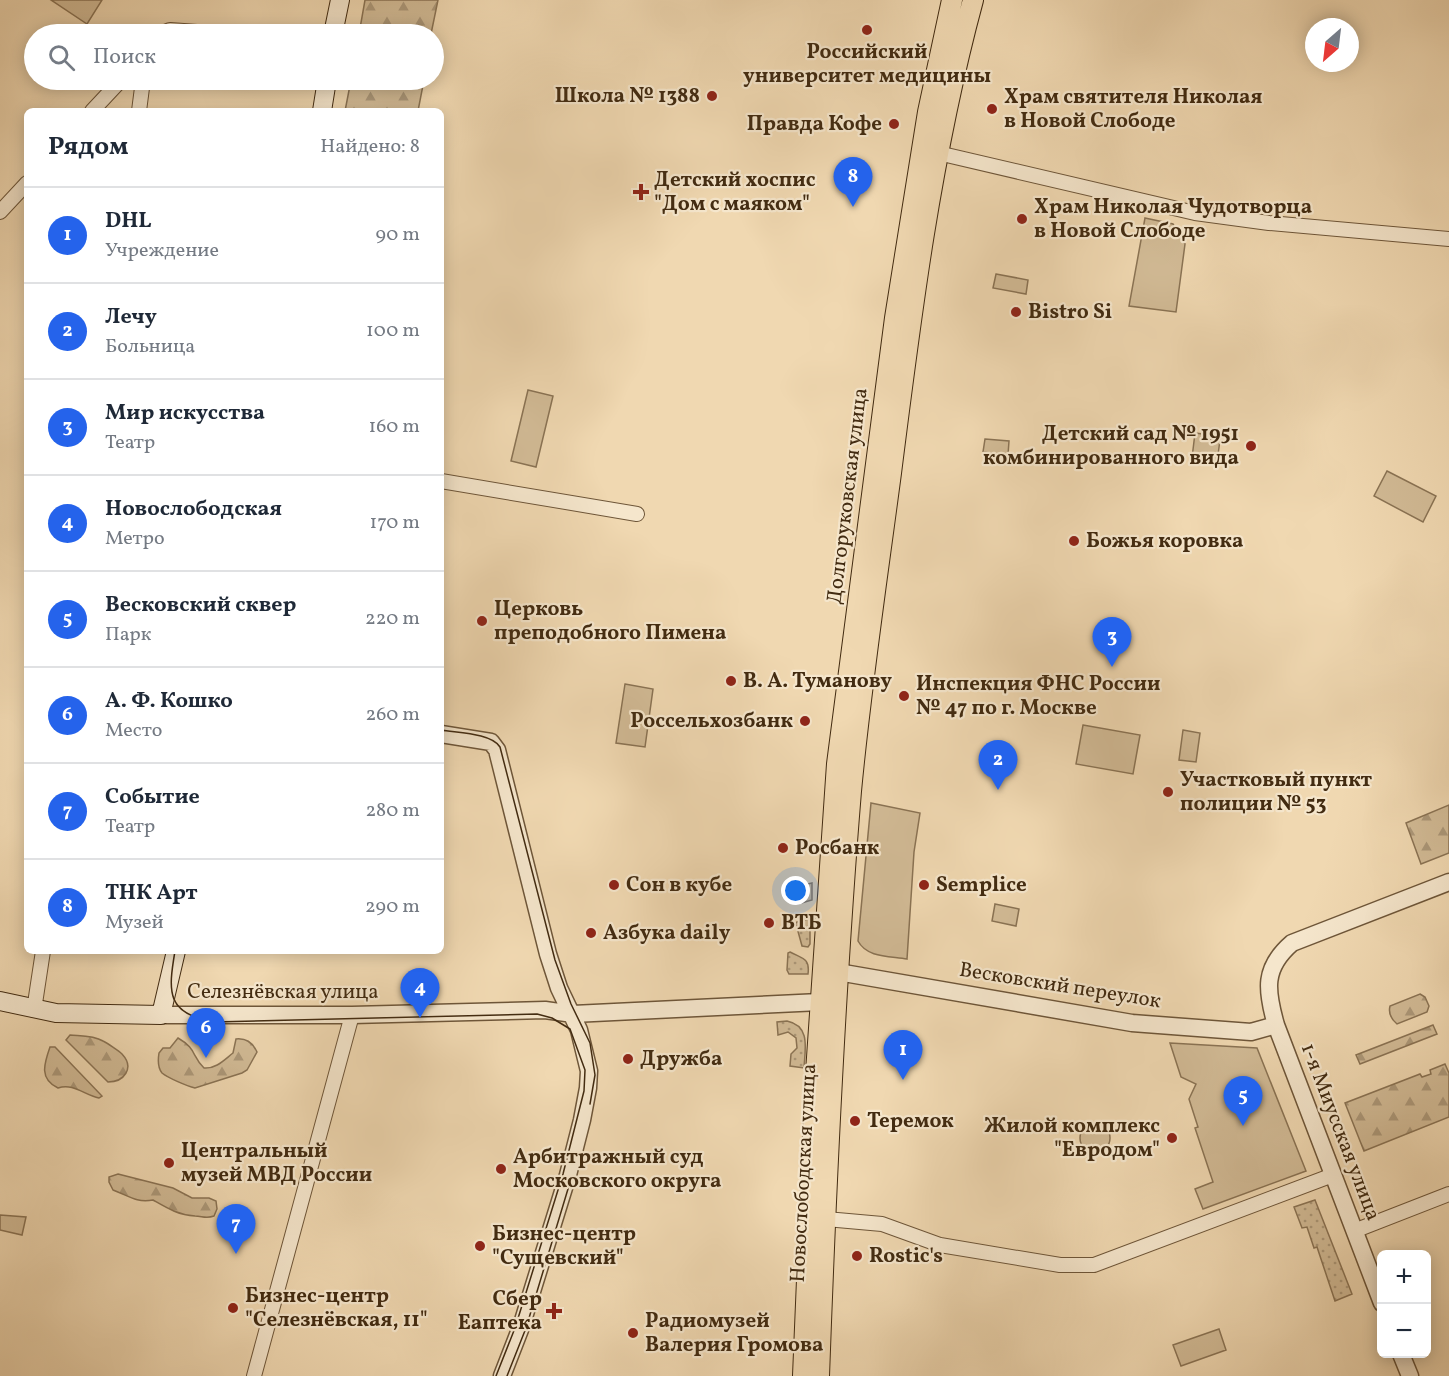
<!DOCTYPE html>
<html lang="ru">
<head>
<meta charset="utf-8">
<style>
	body { margin:0; font-family:Vollkorn,serif; background:#f6f6f7; color:#1f2937 }
	.controls { position:absolute; right:18px; bottom:18px; display:grid; overflow:hidden; border-radius:9px; box-shadow:0 3px 15px #0003 }
	.controls button { width:54px; height:54px; display:grid; place-items:center; padding:0; border:0; border-bottom:2px solid #e0e1e3; background:#fff; color:#1f2937; font:30px sans-serif }
	.compass { position:absolute; left:1305px; top:18px; width:54px; height:54px; border-radius:50%; background:#fff; box-shadow:0 3px 15px #0003; rotate:208deg }
	.you { position:absolute; left:796px; top:891px; width:21px; height:21px; margin:-15px; border:4px solid #fff; border-radius:50%; background:#1a73e8; box-shadow:0 0 0 9px #1a73e833 }
	.badge { display:grid; place-items:center; width:39px; height:39px; border-radius:50%; background:#2563eb; color:#fff; font-size:20px; font-weight:700 }
	.pin { position:absolute; translate:-50% -50px; filter:drop-shadow(0 2px 3px #0008) }
	.pin::after { content:''; position:absolute; top:32px; width:21px; height:18px; background:inherit; clip-path:polygon(0 0,100% 0,50% 100%) }
	.list { margin:0; padding:0; list-style:none }
	h2 { display:flex; justify-content:space-between; align-items:center; height:78px; margin:0; padding:0 24px; font-size:26px }
	h2 small { font-size:20px; font-weight:400; color:#747a83 }
	.list li { display:grid; grid-template-columns:39px 1fr auto; gap:18px; align-items:center; box-sizing:border-box; height:96px; padding:0 24px; border-top:2px solid #e0e1e3 }
	.list b { display:block; font-size:22px; white-space:nowrap }
	.list p { margin:0; font-size:20px; white-space:nowrap; color:#747a83 }
	.list em { font-size:20px; font-style:normal; color:#747a83 }
	.icon { flex:none; width:33px; height:33px; fill:none; stroke:currentColor; stroke-width:2; stroke-linecap:round; stroke-linejoin:round }
	.map { position:relative; flex:none; width:1449px; height:1376px; overflow:hidden }
	.search { position:absolute; background:#fff; box-shadow:0 3px 15px #0003; left:24px; top:24px; width:420px; height:66px; display:flex; align-items:center; gap:15px; box-sizing:border-box; padding:0 21px; border-radius:33px; color:#747a83; font-size:22px }
	.panel { position:absolute; background:#fff; box-shadow:0 3px 15px #0003; left:24px; top:108px; width:420px; height:846px; border-radius:9px }
	.map>svg:first-child { display:block }
</style>
</head>
<body>
<div class="map">
<svg width="1449" height="1376" viewBox="0 0 1449 1376">
	<defs>
		<pattern id="grass-dots" width="8" height="8" patternUnits="userSpaceOnUse" patternTransform="scale(1.5)"><rect width="8" height="8" fill="#d2bb96"/><path d="M2 2h.1M6 6h.1" fill="none" stroke="#ac9879" stroke-width="1.8" stroke-linecap="round"/></pattern>
		<pattern id="forest-firs" width="22" height="20" patternUnits="userSpaceOnUse" patternTransform="scale(1.5)"><rect width="22" height="20" fill="#d2bb96"/><path d="M5 1l3.5 6h-7zM16 11l3.5 6h-7z" fill="#ac9879"/></pattern>
	</defs>
	<rect width="100%" height="100%" fill="#f0d8b1"/>
	<filter id="stains"><feTurbulence type="fractalNoise" baseFrequency=".00333" numOctaves="4"/><feColorMatrix values="0 0 0 0 .2 0 0 0 0 .09 0 0 0 0 .02 0 0 0 .5 -.17"/></filter>
	<radialGradient id="worn" r=".72"><stop offset=".6" stop-color="#630" stop-opacity="0"/><stop offset="1" stop-color="#630" stop-opacity=".3"/></radialGradient>
	<path fill="url(#grass-dots)" stroke="#8a7354" stroke-width="1.5" d="M 812,883 L 812,900 L 798,904 L 799,886 Z
		M 810,919 L 810,944 L 808,947 L 802,946 L 796,924 L 797,922 Z
		M 790,952 C 803,959 810,958 808,974 L 789,974 L 787,970 L 788,953 Z
		M 787,1021 C 811,1026 805,1049 804,1068 L 790,1066 L 791,1054 L 797,1048 L 796,1038 L 788,1032 L 778,1035 L 777,1022 Z
		M 1315,1200 L 1352,1294 L 1335,1301 L 1317,1247 L 1314,1248 L 1307,1227 L 1302,1228 L 1294,1207 Z"/>
	<path fill="url(#forest-firs)" stroke="#8a7354" stroke-width="1.5" d="M 365,0 L 438,0 L 431,34 L 359,34 Z
		M 351,80 L 424,80 L 418,111 L 345,111 Z
		M 1449,805 L 1449,853 L 1421,864 L 1406,823 Z
		M 1420,994 L 1425,997 L 1429,1006 L 1427,1012 L 1397,1024 C 1391,1019 1388,1014 1390,1006 Z
		M 1433,1025 L 1437,1034 L 1360,1064 L 1356,1055 Z
		M 70,1035 C 80,1036 93,1035 103,1041 C 107,1043 119,1051 122,1054 C 135,1068 124,1082 108,1082 L 66,1040 Z
		M 178,1038 C 197,1049 191,1055 204,1068 C 216,1069 224,1060 233,1053 L 236,1039 C 246,1038 253,1043 257,1052 L 247,1070 L 242,1073 L 195,1088 C 187,1086 168,1078 162,1073 C 158,1068 158,1059 159,1053 L 163,1048 L 170,1048 Z
		M 50,1047 L 55,1047 L 102,1096 L 99,1098 C 84,1095 74,1083 58,1088 C 39,1079 44,1064 50,1047 Z
		M 1445,1064 L 1449,1073 L 1449,1117 L 1364,1151 L 1345,1103 L 1420,1074 L 1422,1077 L 1431,1074 L 1430,1070 Z
		M 118,1174 L 173,1188 L 192,1198 L 209,1198 L 216,1201 L 217,1209 L 214,1216 C 206,1219 202,1216 195,1216 C 178,1215 167,1208 153,1200 C 136,1203 129,1196 113,1190 L 109,1182 L 109,1177 Z"/>
	<path fill="#d2bb96" stroke="#8a7354" stroke-width="1.5" d="M 51,0 L 102,0 L 87,24 Z
		M 1145,218 L 1173,224 L 1185,244 L 1176,312 L 1129,306 Z
		M 996,274 L 1028,280 L 1026,294 L 993,288 Z
		M 528,390 L 553,396 L 536,467 L 511,461 Z
		M 1195,433 L 1210,435 L 1210,439 L 1220,440 L 1217,462 L 1192,458 Z
		M 985,439 L 1009,441 L 1008,455 L 983,452 Z
		M 1387,471 L 1436,496 L 1423,522 L 1374,496 Z
		M 625,684 L 653,689 L 645,747 L 616,743 Z
		M 1083,725 L 1140,735 L 1133,774 L 1076,764 Z
		M 1183,730 L 1200,733 L 1196,762 L 1179,760 Z
		M 871,803 L 920,813 L 914,852 L 907,959 C 890,956 867,958 858,941 Z
		M 995,904 L 1019,909 L 1016,926 L 992,921 Z
		M 1170,1043 L 1257,1048 L 1306,1171 L 1203,1209 L 1195,1189 L 1213,1182 L 1195,1128 L 1198,1127 L 1189,1099 L 1196,1084 L 1181,1077 Z
		M1080 1138a15 15 0 1 1 30 0a15 15 0 1 1-30 0Z
		M 0,1215 L 26,1217 L 22,1235 L 0,1230 Z
		M 1219,1329 L 1226,1350 L 1181,1366 L 1173,1345 Z"/>
	<g fill="none" stroke-linecap="round" stroke-linejoin="round">
		<g stroke="#6e5639" stroke-width="16">
			<path id="minor" d="M 160,34 L 170,30 L 224,34
				M 92,111 L 121,80
				M 139,111 L 143,80
				M 938,153 L 1195,213 L 1269,223 L 1449,239
				M 0,212 L 27,183
				M 441,481 L 637,514
				M 34,1010 L 43,951
				M 826,1219 L 882,1224 L 940,1245 L 1060,1265 L 1094,1265 L 1333,1175
				M 1354,1231 L 1449,1194
				M 254,1376 L 352,1015"/>
		</g>
		<g stroke="#6e5639" stroke-width="19">
			<path id="tertiary" d="M 441,734 L 491,742 L 497,750 L 548,954 L 559,988 L 579,1030 L 589,1071 L 588,1088 L 582,1120 L 568,1175 L 521,1327 L 502,1376
				M 838,972 L 1132,1023 L 1251,1032 L 1276,1025
				M 161,1015 L 352,1015 L 545,1010 L 573,1014 L 820,1002
				M 1382,1303 L 1276,1025 C 1266,990 1263,968 1292,943 L 1449,882
				M 1401,1354 L 1410,1376"/>
		</g>
		<g stroke="#422b11" stroke-width="20">
			<path id="secondary" d="M 333,34 L 340,0
				M 322,111 L 327,80
				M 0,1001 L 56,1013 L 161,1015 L 176,951"/>
		</g>
		<g stroke="#422b11" stroke-width="22">
			<path id="primary" d="M 803,1376 L 815,1087 L 837,764 L 895,318 L 928,112 L 952,0
				M 819,1376 C 826,1181 835,986 851,791 C 861,685 877,579 891,473 C 911,314 931,155 973,0"/>
		</g>
		<use href="#minor" stroke="#f5e6cc" stroke-width="14"/>
		<use href="#tertiary" stroke="#f5e6cc" stroke-width="16"/>
		<use href="#secondary" stroke="#f5e6cc" stroke-width="18"/>
		<use href="#primary" stroke="#f0d8b1" stroke-width="20"/>
		<path stroke="#422b11" stroke-width="1.5" d="M 441,730 C 457,733 491,733 500,747 L 555,960 L 571,1004 L 590,1043 L 595,1075 L 590,1104
			M 175,951 C 168,992 166,1014 214,1022 L 537,1014 L 552,1018 L 570,1029 L 585,1070 L 584,1091 L 563,1174 L 515,1328 L 496,1376
			M 507,1376 L 526,1328 L 571,1179"/>
	</g>
	<g fill="#8f2418" stroke="#f5e6cc" stroke-width="2">
		<circle cx="867" cy="30" r="6"/>
		<circle cx="712" cy="96" r="6"/>
		<circle cx="992" cy="109" r="6"/>
		<circle cx="894" cy="124" r="6"/>
		<path d="M638 183h6v6h6v6h-6v6h-6v-6h-6v-6h6z"/>
		<circle cx="1022" cy="219" r="6"/>
		<circle cx="1016" cy="312" r="6"/>
		<circle cx="1251" cy="446" r="6"/>
		<circle cx="1074" cy="541" r="6"/>
		<circle cx="482" cy="621" r="6"/>
		<circle cx="731" cy="681" r="6"/>
		<circle cx="904" cy="696" r="6"/>
		<circle cx="805" cy="721" r="6"/>
		<circle cx="1168" cy="792" r="6"/>
		<circle cx="783" cy="848" r="6"/>
		<circle cx="614" cy="885" r="6"/>
		<circle cx="924" cy="885" r="6"/>
		<circle cx="769" cy="923" r="6"/>
		<circle cx="591" cy="933" r="6"/>
		<circle cx="628" cy="1059" r="6"/>
		<circle cx="855" cy="1121" r="6"/>
		<circle cx="1172" cy="1138" r="6"/>
		<circle cx="169" cy="1163" r="6"/>
		<circle cx="501" cy="1169" r="6"/>
		<circle cx="480" cy="1246" r="6"/>
		<circle cx="857" cy="1256" r="6"/>
		<circle cx="233" cy="1308" r="6"/>
		<path d="M551 1302h6v6h6v6h-6v6h-6v-6h-6v-6h6z"/>
		<circle cx="633" cy="1333" r="6"/>
	</g>
	<g text-anchor="middle" dominant-baseline="central" stroke-width="4.5" stroke-linejoin="round" paint-order="stroke">
		<g font-size="21" font-weight="bold" fill="#422b11" stroke="#f5e6cc" text-anchor="start">
			<text x="867" y="52" text-anchor="middle">Российский<tspan x="867" dy="24">университет медицины</tspan></text>
			<text x="700" y="96" text-anchor="end">Школа № 1388</text>
			<text x="1004" y="97">Храм святителя Николая<tspan x="1004" dy="24">в Новой Слободе</tspan></text>
			<text x="882" y="124" text-anchor="end">Правда Кофе</text>
			<text x="654" y="180">Детский хоспис<tspan x="654" dy="24">"Дом с маяком"</tspan></text>
			<text x="1034" y="207">Храм Николая Чудотворца<tspan x="1034" dy="24">в Новой Слободе</tspan></text>
			<text x="1028" y="312">Bistro Si</text>
			<text x="1239" y="434" text-anchor="end">Детский сад № 1951<tspan x="1239" dy="24">комбинированного вида</tspan></text>
			<text x="1086" y="541">Божья коровка</text>
			<text x="494" y="609">Церковь<tspan x="494" dy="24">преподобного Пимена</tspan></text>
			<text x="743" y="681">В. А. Туманову</text>
			<text x="916" y="684">Инспекция ФНС России<tspan x="916" dy="24">№ 47 по г. Москве</tspan></text>
			<text x="793" y="721" text-anchor="end">Россельхозбанк</text>
			<text x="1180" y="780">Участковый пункт<tspan x="1180" dy="24">полиции № 53</tspan></text>
			<text x="795" y="848">Росбанк</text>
			<text x="626" y="885">Сон в кубе</text>
			<text x="936" y="885">Semplice</text>
			<text x="781" y="923">ВТБ</text>
			<text x="603" y="933">Азбука daily</text>
			<text x="640" y="1059">Дружба</text>
			<text x="867" y="1121">Теремок</text>
			<text x="1160" y="1126" text-anchor="end">Жилой комплекс<tspan x="1160" dy="24">"Евродом"</tspan></text>
			<text x="181" y="1151">Центральный<tspan x="181" dy="24">музей МВД России</tspan></text>
			<text x="513" y="1157">Арбитражный суд<tspan x="513" dy="24">Московского округа</tspan></text>
			<text x="492" y="1234">Бизнес-центр<tspan x="492" dy="24">"Сущевский"</tspan></text>
			<text x="869" y="1256">Rostic's</text>
			<text x="245" y="1296">Бизнес-центр<tspan x="245" dy="24">"Селезнёвская, 11"</tspan></text>
			<text x="542" y="1299" text-anchor="end">Сбер<tspan x="542" dy="24">Еаптека</tspan></text>
			<text x="645" y="1321">Радиомузей<tspan x="645" dy="24">Валерия Громова</tspan></text>
		</g>
		<g font-size="21" fill="#422b11" stroke="#f5e6cc">
			<text transform="translate(848 496) rotate(-83)">Долгоруковская улица</text>
			<text transform="translate(1060 986) rotate(9)">Весковский переулок</text>
			<text x="283" y="992">Селезнёвская улица</text>
			<text transform="translate(1340 1132) rotate(69)">1-я Миусская улица</text>
			<text transform="translate(804 1173) rotate(-87)">Новослободская улица</text>
		</g>
	</g>
	<rect width="100%" height="100%" filter="url(#stains)"/>
	<rect width="100%" height="100%" fill="url(#worn)"/>
</svg>
<div class="controls">
<button>+</button>
<button>−</button>
</div>
<svg class="compass" viewBox="-18 -18 36 36"><path d="M0-13l5 13h-10z" fill="#e53935"/><path d="M0 13l5-13h-10z" fill="#747a83"/></svg>
<div class="you"></div>
<div class="pin badge" style="left:903px;top:1080px">1</div>
<div class="pin badge" style="left:998px;top:790px">2</div>
<div class="pin badge" style="left:1112px;top:667px">3</div>
<div class="pin badge" style="left:420px;top:1018px">4</div>
<div class="pin badge" style="left:1243px;top:1126px">5</div>
<div class="pin badge" style="left:206px;top:1058px">6</div>
<div class="pin badge" style="left:236px;top:1254px">7</div>
<div class="pin badge" style="left:853px;top:207px">8</div>
<div class="search"><svg class="icon" aria-label="search" viewBox="0 0 24 24"><circle cx="10" cy="10" r="6"/><path d="M15 15l6 6"/></svg>Поиск</div>
<section class="panel">
<h2>Рядом<small>Найдено: 8</small></h2>
<ul class="list">
<li><span class="badge">1</span><div><b>DHL</b><p>Учреждение</p></div><em>90 m</em></li>
<li><span class="badge">2</span><div><b>Лечу</b><p>Больница</p></div><em>100 m</em></li>
<li><span class="badge">3</span><div><b>Мир искусства</b><p>Театр</p></div><em>160 m</em></li>
<li><span class="badge">4</span><div><b>Новослободская</b><p>Метро</p></div><em>170 m</em></li>
<li><span class="badge">5</span><div><b>Весковский сквер</b><p>Парк</p></div><em>220 m</em></li>
<li><span class="badge">6</span><div><b>А. Ф. Кошко</b><p>Место</p></div><em>260 m</em></li>
<li><span class="badge">7</span><div><b>Событие</b><p>Театр</p></div><em>280 m</em></li>
<li><span class="badge">8</span><div><b>ТНК Арт</b><p>Музей</p></div><em>290 m</em></li>
</ul>
</section>
</div>
</body>
</html>
